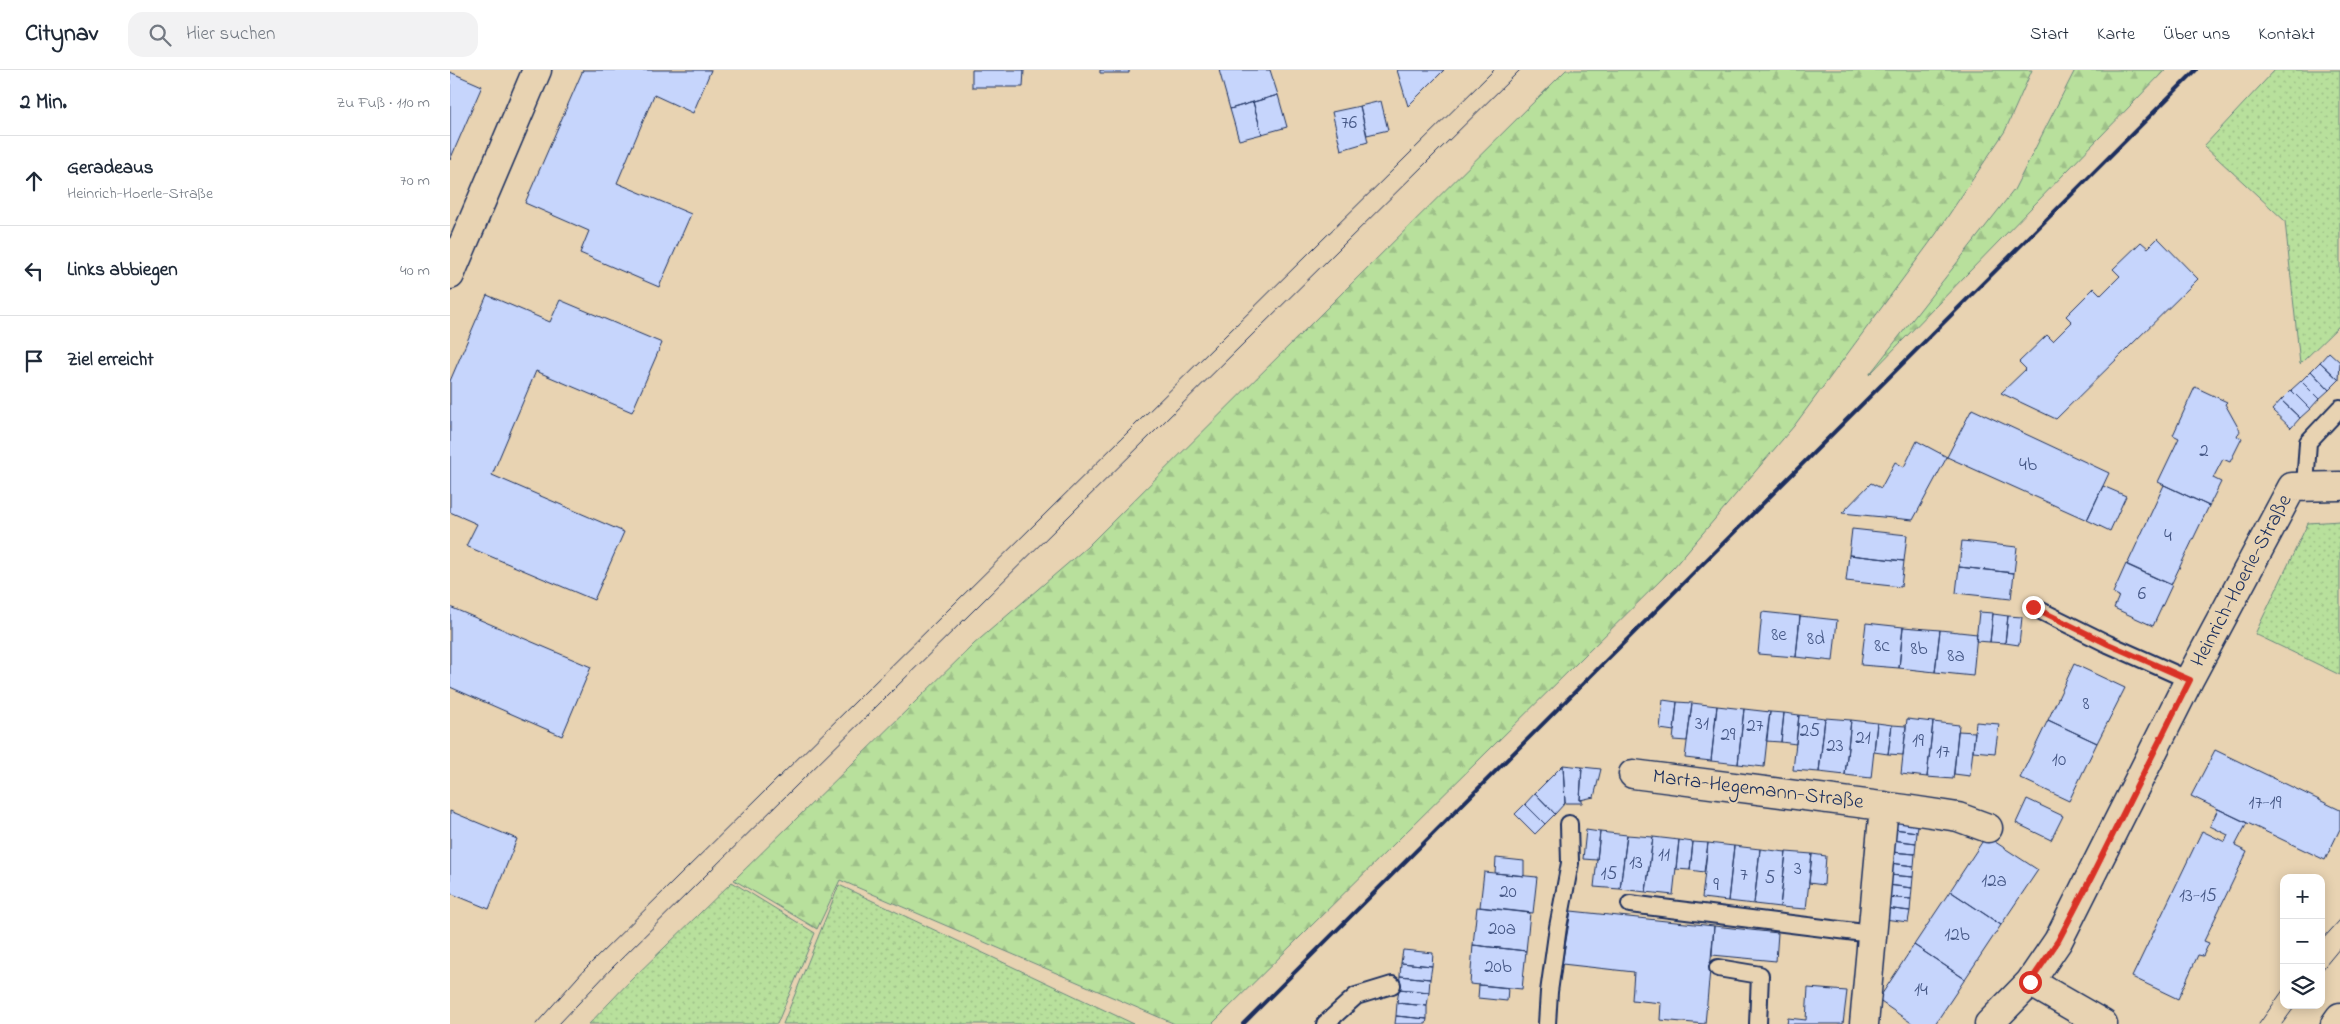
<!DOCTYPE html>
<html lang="de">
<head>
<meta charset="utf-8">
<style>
	body { margin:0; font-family:"Indie Flower",sans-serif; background:#f2f2f3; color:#1f2937 }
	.controls { position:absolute; right:15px; bottom:15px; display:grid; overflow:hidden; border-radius:10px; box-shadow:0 2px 12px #0003 }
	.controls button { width:45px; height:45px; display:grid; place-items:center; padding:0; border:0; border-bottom:1px solid #e0e1e3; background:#fff; color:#1f2937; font:25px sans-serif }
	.stop { position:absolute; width:15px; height:15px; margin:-11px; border:4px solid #d93025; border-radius:50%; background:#fff }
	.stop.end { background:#d93025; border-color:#fff; box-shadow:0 1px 5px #0008 }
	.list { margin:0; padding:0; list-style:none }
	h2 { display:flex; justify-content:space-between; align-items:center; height:65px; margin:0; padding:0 20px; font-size:21px }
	h2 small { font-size:16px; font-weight:400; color:#747a83 }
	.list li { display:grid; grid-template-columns:32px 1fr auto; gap:15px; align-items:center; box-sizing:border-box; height:90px; padding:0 20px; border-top:1px solid #e0e1e3 }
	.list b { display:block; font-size:19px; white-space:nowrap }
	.list p { margin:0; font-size:16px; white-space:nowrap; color:#747a83 }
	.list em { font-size:16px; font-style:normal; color:#747a83 }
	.icon { flex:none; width:28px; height:28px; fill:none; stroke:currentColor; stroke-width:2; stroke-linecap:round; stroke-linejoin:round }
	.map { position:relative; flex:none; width:1890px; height:954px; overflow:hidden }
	header { display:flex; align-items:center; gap:30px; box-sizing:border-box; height:70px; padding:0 25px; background:#fff; border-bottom:1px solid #e0e1e3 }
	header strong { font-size:24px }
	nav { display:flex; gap:28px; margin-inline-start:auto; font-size:18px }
	.search { width:350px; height:45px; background:#f2f2f3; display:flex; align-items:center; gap:12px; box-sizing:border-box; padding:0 18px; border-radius:15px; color:#747a83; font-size:19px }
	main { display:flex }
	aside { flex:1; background:#fff }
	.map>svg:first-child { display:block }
</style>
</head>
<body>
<header>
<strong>Citynav</strong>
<div class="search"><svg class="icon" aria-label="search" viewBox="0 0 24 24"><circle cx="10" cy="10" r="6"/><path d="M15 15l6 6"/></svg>Hier suchen</div>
<nav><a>Start</a><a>Karte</a><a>Über uns</a><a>Kontakt</a></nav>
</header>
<main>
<aside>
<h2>2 Min.<small>Zu Fuß · 110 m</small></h2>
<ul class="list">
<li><svg class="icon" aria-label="ahead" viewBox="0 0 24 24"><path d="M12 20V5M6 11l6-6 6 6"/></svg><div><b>Geradeaus</b><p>Heinrich-Hoerle-Straße</p></div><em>70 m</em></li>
<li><svg class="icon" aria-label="left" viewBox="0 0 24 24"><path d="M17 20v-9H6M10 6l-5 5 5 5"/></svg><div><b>Links abbiegen</b></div><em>40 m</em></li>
<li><svg class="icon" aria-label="arrive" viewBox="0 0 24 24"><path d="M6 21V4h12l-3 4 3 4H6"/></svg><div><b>Ziel erreicht</b></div></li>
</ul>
</aside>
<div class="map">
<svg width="1890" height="954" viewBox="0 0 1890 954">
	<defs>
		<pattern id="grass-dots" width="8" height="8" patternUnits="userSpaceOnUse" patternTransform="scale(1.25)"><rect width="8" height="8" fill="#b8e09c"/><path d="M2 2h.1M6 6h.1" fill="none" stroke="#9ec089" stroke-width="1.8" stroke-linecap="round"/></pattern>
		<pattern id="forest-firs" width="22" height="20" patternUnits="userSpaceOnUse" patternTransform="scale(1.25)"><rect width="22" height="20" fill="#b8e09c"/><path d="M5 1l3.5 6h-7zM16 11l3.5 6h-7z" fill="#9ec089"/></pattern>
	</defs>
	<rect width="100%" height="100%" fill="#e8d3b2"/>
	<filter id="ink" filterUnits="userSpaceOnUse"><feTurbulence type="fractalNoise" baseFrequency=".02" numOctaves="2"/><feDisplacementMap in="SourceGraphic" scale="10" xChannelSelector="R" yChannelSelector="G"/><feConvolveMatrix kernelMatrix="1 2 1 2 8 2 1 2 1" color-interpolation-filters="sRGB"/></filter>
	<g filter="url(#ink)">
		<path fill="url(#grass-dots)" stroke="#6a887d" d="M 1825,0 L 1890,0 L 1890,255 L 1850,294 L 1835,151 L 1754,76 Z
			M 1890,451 L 1890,605 L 1805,564 L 1858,453 Z
			M 282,812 L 365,863 L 327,954 L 139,954 L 181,910 Z
			M 389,815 L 684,954 L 333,954 Z"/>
		<path fill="url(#forest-firs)" stroke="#6a887d" d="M 1116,0 L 1582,0 L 1555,61 L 1486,164 L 1344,356 L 1224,497 L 762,954 L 725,954 L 390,810 L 367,859 L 284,810 L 524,574 L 637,477 Z
			M 1625,0 L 1715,0 L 1419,305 L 1564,120 Z"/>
		<path fill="#c6d5fc" stroke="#1b2f5e" d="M 133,0 L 261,0 L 243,43 L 204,25 L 167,113 L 241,144 L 209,217 L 130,183 L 139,161 L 75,133 Z
			M 522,0 L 574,0 L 573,17 L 522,17 Z
			M 650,0 L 679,0 L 679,3 L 650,3 Z
			M 769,0 L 820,0 L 828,25 L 780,39 Z
			M 947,0 L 994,0 L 958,36 Z
			M 0,2 L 32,16 L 0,90 Z
			M 828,25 L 837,57 L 812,64 L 803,32 Z
			M 931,31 L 938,60 L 917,65 L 910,36 Z
			M 803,32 L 812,64 L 789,70 L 780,39 Z
			M 910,36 L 918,72 L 891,80 L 882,42 Z
			M 1708,168 L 1748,209 L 1606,349 L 1551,323 L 1576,299 L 1569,292 L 1597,265 L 1603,271 L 1622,252 L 1616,246 L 1644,218 L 1651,225 L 1670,206 L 1663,199 L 1691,172 L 1698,178 Z
			M 37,225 L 100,252 L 110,230 L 212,273 L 182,342 L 86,301 L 42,405 L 174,462 L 144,530 L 16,476 L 27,454 L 0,442 L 0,311 Z
			M 1879,282 L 1890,292 L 1889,310 L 1870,292 Z
			M 1870,292 L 1889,310 L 1879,320 L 1861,301 Z
			M 1861,301 L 1879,320 L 1869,329 L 1851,311 Z
			M 1851,311 L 1869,329 L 1860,339 L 1841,320 Z
			M 1745,317 L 1777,332 L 1775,334 L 1790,361 L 1787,366 L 1792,368 L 1780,392 L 1773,389 L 1763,408 L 1771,412 L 1759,436 L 1708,412 L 1729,368 L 1723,365 Z
			M 1841,320 L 1860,339 L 1850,348 L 1831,330 Z
			M 1831,330 L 1850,348 L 1841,358 L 1822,340 Z
			M 1522,339 L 1659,403 L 1637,450 L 1497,387 Z
			M 1467,371 L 1497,387 L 1463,450 L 1392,443 L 1421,413 L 1431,418 L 1445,392 L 1454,397 Z
			M 1714,415 L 1759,436 L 1721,515 L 1677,495 Z
			M 1653,416 L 1676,426 L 1660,461 L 1637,450 Z
			M 1402,459 L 1457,465 L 1454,491 L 1399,485 Z
			M 1512,471 L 1567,477 L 1564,503 L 1509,497 Z
			M 1399,485 L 1454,491 L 1451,517 L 1396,511 Z
			M 1676,494 L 1722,515 L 1703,556 L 1664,538 L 1669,526 L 1663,523 Z
			M 1509,497 L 1564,503 L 1561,529 L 1506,523 Z
			M 0,537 L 141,597 L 112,666 L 0,617 Z
			M 1312,542 L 1350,546 L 1346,587 L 1308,584 Z
			M 1529,542 L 1543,543 L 1540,572 L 1526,571 Z
			M 1543,544 L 1558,546 L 1555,573 L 1540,572 Z
			M 1350,546 L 1387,550 L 1383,591 L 1346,587 Z
			M 1558,546 L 1572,547 L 1569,575 L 1555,573 Z
			M 1416,553 L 1453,557 L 1449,598 L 1411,595 Z
			M 1453,557 L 1490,560 L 1485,602 L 1449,598 Z
			M 1490,560 L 1527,564 L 1523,606 L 1485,602 Z
			M 1624,594 L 1675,618 L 1647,673 L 1598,650 Z
			M 1213,630 L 1227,632 L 1224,661 L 1210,659 Z
			M 1227,632 L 1242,633 L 1237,671 L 1223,670 Z
			M 1242,633 L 1267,636 L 1261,691 L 1235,688 Z
			M 1267,636 L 1294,639 L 1288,694 L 1261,691 Z
			M 1294,639 L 1320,642 L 1314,697 L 1288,694 Z
			M 1320,642 L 1334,643 L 1331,672 L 1316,671 Z
			M 1334,643 L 1349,645 L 1346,674 L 1331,672 Z
			M 1349,645 L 1375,648 L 1369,702 L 1343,700 Z
			M 1375,648 L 1401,650 L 1395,705 L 1369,702 Z
			M 1457,649 L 1483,652 L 1477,707 L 1451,704 Z
			M 1401,650 L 1427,653 L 1421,708 L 1395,705 Z
			M 1598,650 L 1647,673 L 1619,731 L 1570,708 Z
			M 1483,652 L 1509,655 L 1503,709 L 1477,707 Z
			M 1526,652 L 1549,654 L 1545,683 L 1523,681 Z
			M 1427,653 L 1442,655 L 1438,684 L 1424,682 Z
			M 1442,655 L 1456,656 L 1453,685 L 1438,684 Z
			M 1508,661 L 1525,662 L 1520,706 L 1504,704 Z
			M 1765,680 L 1890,740 L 1890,759 L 1875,790 L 1741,726 Z
			M 1113,695 L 1115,733 L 1105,744 L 1085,723 Z
			M 1113,695 L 1132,697 L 1130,730 L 1132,730 L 1132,733 L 1115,733 Z
			M 1132,697 L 1151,699 L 1144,727 L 1130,730 Z
			M 1085,723 L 1105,744 L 1095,754 L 1075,734 Z
			M 1577,729 L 1613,746 L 1601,770 L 1566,753 Z
			M 1075,734 L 1095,754 L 1085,764 L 1065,744 Z
			M 1768,739 L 1797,753 L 1785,776 L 1797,782 L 1754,871 L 1759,873 L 1753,886 L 1748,885 L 1728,929 L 1682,907 L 1752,761 L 1775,772 L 1778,765 L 1760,756 Z
			M 0,741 L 67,769 L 39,839 L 0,823 Z
			M 1444,748 L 1469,750 L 1467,762 L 1444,759 Z
			M 1444,759 L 1467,762 L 1466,773 L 1442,770 Z
			M 1136,760 L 1150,762 L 1147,790 L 1133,789 Z
			M 1150,762 L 1177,765 L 1170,819 L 1144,817 Z
			M 1177,765 L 1203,767 L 1196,822 L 1170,819 Z
			M 1536,766 L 1588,800 L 1551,855 L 1500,821 Z
			M 1203,767 L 1229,770 L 1223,825 L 1196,822 Z
			M 1229,770 L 1243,772 L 1240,800 L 1226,799 Z
			M 1442,770 L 1466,773 L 1465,784 L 1441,782 Z
			M 1243,772 L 1258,773 L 1254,802 L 1240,800 Z
			M 1258,773 L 1284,776 L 1278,831 L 1252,828 Z
			M 1284,776 L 1310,779 L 1304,834 L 1278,831 Z
			M 1310,779 L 1336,782 L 1330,837 L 1304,834 Z
			M 1336,782 L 1362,784 L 1356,839 L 1330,837 Z
			M 1441,782 L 1465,784 L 1464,796 L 1440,793 Z
			M 1362,784 L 1376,786 L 1374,815 L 1359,813 Z
			M 1046,788 L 1074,791 L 1074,806 L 1045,803 Z
			M 1440,793 L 1464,796 L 1463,807 L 1439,805 Z
			M 1034,802 L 1087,807 L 1083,843 L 1030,837 Z
			M 1439,805 L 1463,807 L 1462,818 L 1438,815 Z
			M 1438,815 L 1462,818 L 1461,829 L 1436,827 Z
			M 1500,821 L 1551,855 L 1515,909 L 1464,875 Z
			M 1436,827 L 1461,829 L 1460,841 L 1435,838 Z
			M 1027,837 L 1080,843 L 1076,881 L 1023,875 Z
			M 1435,838 L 1460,841 L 1458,852 L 1434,849 Z
			M 1121,841 L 1264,856 L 1255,954 L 1210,950 L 1211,933 L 1182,930 L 1184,902 L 1112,894 Z
			M 1264,856 L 1328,863 L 1326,891 L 1262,885 Z
			M 1023,875 L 1076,881 L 1072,919 L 1020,914 Z
			M 1464,875 L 1515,909 L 1485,954 L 1463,954 L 1428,930 Z
			M 953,880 L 983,883 L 982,896 L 951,893 Z
			M 951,893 L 982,896 L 980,909 L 950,906 Z
			M 950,906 L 980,909 L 979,922 L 949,919 Z
			M 1029,915 L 1058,918 L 1057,931 L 1028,928 Z
			M 1358,918 L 1397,921 L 1393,954 L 1337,954 L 1338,948 L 1356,950 Z
			M 949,919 L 979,922 L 977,936 L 947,933 Z
			M 947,933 L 977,936 L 977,949 L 946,946 Z
			M 946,946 L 977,949 L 976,954 L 945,954 Z"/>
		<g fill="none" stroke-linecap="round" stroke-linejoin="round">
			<g stroke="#1b2f5e" stroke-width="20">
				<path id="lane" d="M 1855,416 L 1858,372 L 1890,338
					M 1583,537 L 1658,574 L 1739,610
					M 1180,834 L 1422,864
					M 1268,898 L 1310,905 L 1308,954
					M 875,954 L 906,926 L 942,915
					M 1097,954 L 1099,922 L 1108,857 L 1120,793 L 1119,754"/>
			</g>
			<g stroke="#1b2f5e" stroke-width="31">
				<path id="street" d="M 0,205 L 87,0
					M 1183,704 L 1455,739 L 1508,747 L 1538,758
					M 1580,912 L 1653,954
					M 1414,954 L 1434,736
					M 1539,954 L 1580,912 L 1608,871 L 1739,610 L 1842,417 L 1890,416"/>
			</g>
			<g stroke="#1b2f5e" stroke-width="31">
				<path id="secondary" d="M 1885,954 L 1890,947"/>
			</g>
			<use href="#lane" stroke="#e8d3b2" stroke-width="16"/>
			<use href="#street" stroke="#e8d3b2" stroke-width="28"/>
			<use href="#secondary" stroke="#e8d3b2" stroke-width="28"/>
			<path stroke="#1b2f5e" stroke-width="1" d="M 1871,871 L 1890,850
				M 1871,901 L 1890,878
				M 86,954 L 135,899 L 1044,0
				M 109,954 L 162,898 L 1070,0
				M 1809,954 L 1834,919
				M 1832,954 L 1846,935"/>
			<path stroke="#1b2f5e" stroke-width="4" d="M 793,954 L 1746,0"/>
		</g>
	</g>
	<g fill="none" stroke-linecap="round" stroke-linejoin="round" filter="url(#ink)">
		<path stroke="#d93025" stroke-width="6" d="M 1580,912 L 1608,871 L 1642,806 L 1740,610 L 1658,574 L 1583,537"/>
	</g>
	<g text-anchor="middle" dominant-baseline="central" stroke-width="4" stroke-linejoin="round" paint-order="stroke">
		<g font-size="19" fill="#465886">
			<text x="899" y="53">76</text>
			<text x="1754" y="381">2</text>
			<text x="1578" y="395">4b</text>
			<text x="1718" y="466">4</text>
			<text x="1692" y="524">6</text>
			<text x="1329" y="565">8e</text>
			<text x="1366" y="569">8d</text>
			<text x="1432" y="576">8c</text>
			<text x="1469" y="579">8b</text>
			<text x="1506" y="586">8a</text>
			<text x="1636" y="634">8</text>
			<text x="1252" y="654">31</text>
			<text x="1305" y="656">27</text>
			<text x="1360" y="661">25</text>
			<text x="1278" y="665">29</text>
			<text x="1413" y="668">21</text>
			<text x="1468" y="671">19</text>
			<text x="1385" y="676">23</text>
			<text x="1493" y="682">17</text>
			<text x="1609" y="690">10</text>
			<text x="1815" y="733">17-19</text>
			<text x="1214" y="785">11</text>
			<text x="1186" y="793">13</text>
			<text x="1348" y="799">3</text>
			<text x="1159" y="804">15</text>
			<text x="1294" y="805">7</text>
			<text x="1320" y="808">5</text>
			<text x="1544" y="811">12a</text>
			<text x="1266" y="815">9</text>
			<text x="1058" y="822">20</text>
			<text x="1748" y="826">13-15</text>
			<text x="1052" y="859">20a</text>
			<text x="1507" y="865">12b</text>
			<text x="1048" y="897">20b</text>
			<text x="1471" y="920">14</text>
		</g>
		<g font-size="21" fill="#1b2f5e" stroke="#e8d3b2">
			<text transform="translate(1792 511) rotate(-62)">Heinrich-Hoerle-Straße</text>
			<text transform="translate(1308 720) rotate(7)">Marta-Hegemann-Straße</text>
		</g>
	</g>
</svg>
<div class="controls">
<button>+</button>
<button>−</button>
<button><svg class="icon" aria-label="layers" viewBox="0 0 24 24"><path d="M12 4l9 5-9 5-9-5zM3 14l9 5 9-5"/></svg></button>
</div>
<div class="stop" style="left:1580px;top:912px"></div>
<div class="stop end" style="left:1583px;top:537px"></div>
</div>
</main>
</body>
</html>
